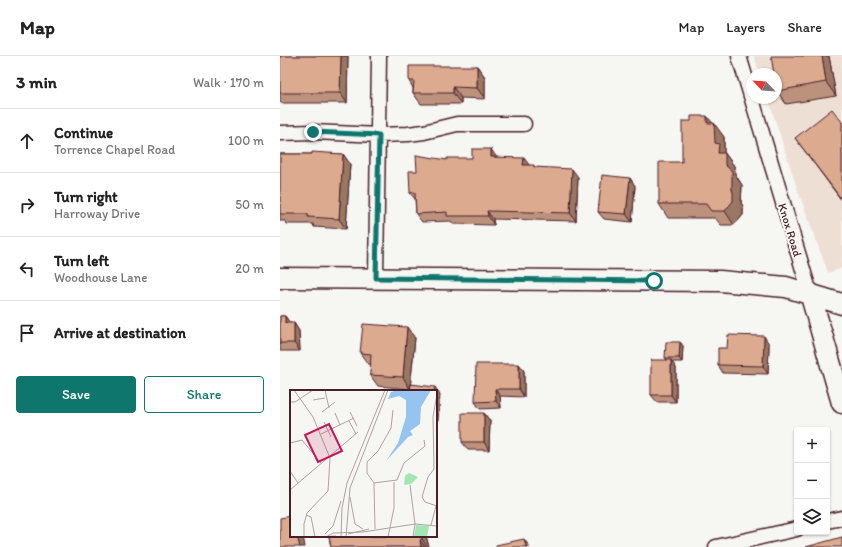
<!DOCTYPE html>
<html lang="en">
<head>
<meta charset="utf-8">
<style>
	body { margin:0; font-family:Itim,sans-serif; background:#f2f2f2; color:#222 }
	.controls { position:absolute; right:12px; bottom:12px; display:grid; overflow:hidden; border-radius:4px; box-shadow:0 1px 3px #0004 }
	.controls button { width:36px; height:36px; display:grid; place-items:center; padding:0; border:0; border-bottom:1px solid #e0e0e0; background:#fff; color:#222; font:20px sans-serif }
	.compass { position:absolute; left:466px; top:12px; width:36px; height:36px; border-radius:50%; background:#fff; box-shadow:0 1px 3px #0004; rotate:295deg }
	.stop { position:absolute; width:12px; height:12px; margin:-9px; border:3px solid #0f766e; border-radius:50%; background:#fff }
	.stop.end { background:#0f766e; border-color:#fff; box-shadow:0 1px 4px #0008 }
	.list { margin:0; padding:0; list-style:none }
	h2 { display:flex; justify-content:space-between; align-items:center; height:52px; margin:0; padding:0 16px; font-size:17px }
	h2 small { font-size:13px; font-weight:400; color:#767676 }
	.list li { display:grid; grid-template-columns:26px 1fr auto; gap:12px; align-items:center; box-sizing:border-box; height:64px; padding:0 16px; border-top:1px solid #e0e0e0 }
	.list b { display:block; font-size:15px; white-space:nowrap }
	.list p { margin:0; font-size:13px; white-space:nowrap; color:#767676 }
	.list em { font-size:13px; font-style:normal; color:#767676 }
	.actions { display:flex; gap:8px; padding:12px 16px }
	.actions a { flex:1; padding:9px 0; border:1px solid #0f766e; border-radius:4px; text-align:center; font-size:14px; color:#0f766e }
	.actions .main { background:#0f766e; color:#fff }
	.icon { flex:none; width:22px; height:22px; fill:none; stroke:currentColor; stroke-width:2; stroke-linecap:round; stroke-linejoin:round }
	.map { position:relative; flex:none; width:562px; height:491px; overflow:hidden }
	header { display:flex; align-items:center; gap:24px; box-sizing:border-box; height:56px; padding:0 20px; background:#fff; border-bottom:1px solid #e0e0e0 }
	header strong { font-size:19px }
	nav { display:flex; gap:22px; margin-inline-start:auto; font-size:14px }
	main { display:flex }
	aside { flex:1; background:#fff }
	.map>svg:first-child { display:block }
</style>
</head>
<body>
<header>
<strong>Map</strong>
<nav><a>Map</a><a>Layers</a><a>Share</a></nav>
</header>
<main>
<aside>
<h2>3 min<small>Walk · 170 m</small></h2>
<ul class="list">
<li><svg class="icon" aria-label="ahead" viewBox="0 0 24 24"><path d="M12 20V5M6 11l6-6 6 6"/></svg><div><b>Continue</b><p>Torrence Chapel Road</p></div><em>100 m</em></li>
<li><svg class="icon" aria-label="right" viewBox="0 0 24 24"><path d="M7 20v-9h11M14 6l5 5-5 5"/></svg><div><b>Turn right</b><p>Harroway Drive</p></div><em>50 m</em></li>
<li><svg class="icon" aria-label="left" viewBox="0 0 24 24"><path d="M17 20v-9H6M10 6l-5 5 5 5"/></svg><div><b>Turn left</b><p>Woodhouse Lane</p></div><em>20 m</em></li>
<li><svg class="icon" aria-label="arrive" viewBox="0 0 24 24"><path d="M6 21V4h12l-3 4 3 4H6"/></svg><div><b>Arrive at destination</b></div></li>
</ul>
<div class="actions"><a class="main">Save</a><a>Share</a></div>
</aside>
<div class="map">
<svg width="562" height="491" viewBox="0 0 562 491">
	<rect width="100%" height="100%" fill="#f6f6f2"/>
	<filter id="ink" filterUnits="userSpaceOnUse"><feTurbulence type="fractalNoise" baseFrequency=".025" numOctaves="2"/><feDisplacementMap in="SourceGraphic" scale="8" xChannelSelector="R" yChannelSelector="G"/><feConvolveMatrix kernelMatrix="1 2 1 2 8 2 1 2 1" color-interpolation-filters="sRGB"/></filter>
	<g filter="url(#ink)">
		<path fill="#eedfd4" d="M 474,0 L 562,0 L 562,212 L 548,217 L 517,132 L 488,42 L 496,42 L 496,18 L 480,18 Z"/>
		<g fill="none" stroke-linecap="round" stroke-linejoin="round">
			<g stroke="#4a1f2b" stroke-width="17">
				<path id="street" d="M 459,0 L 530,237
					M 0,77 L 33,76 L 99,79 L 128,78 L 144,76 L 177,68 L 244,68
					M 96,222 L 99,0
					M 547,465 L 562,462
					M 436,491 L 517,473"/>
			</g>
			<g stroke="#4a1f2b" stroke-width="23">
				<path id="secondary" d="M 0,222 L 440,225 L 506,231 L 562,248
					M 530,237 L 562,347"/>
			</g>
			<use href="#street" stroke="#f6f6f2" stroke-width="14"/>
			<use href="#secondary" stroke="#f6f6f2" stroke-width="20"/>
		</g>
		<path fill="#bd927b" stroke="#4a1f2b" d="M 0,0 L 68,0 L 67,47 L 1,47 L 0,46 Z
			M 549,0 L 556,40 L 506,48 L 497,35 Z
			M 197,10 L 205,21 L 205,43 L 181,42 L 181,48 L 141,48 L 133,37 L 133,32 L 129,25 Z
			M 411,65 L 432,67 L 444,81 L 444,96 L 454,110 L 455,118 L 462,129 L 461,147 L 463,150 L 463,159 L 454,169 L 441,169 L 435,162 L 388,162 L 379,148 L 402,106 Z
			M 562,66 L 562,145 L 515,82 Z
			M 0,98 L 63,98 L 70,108 L 66,173 L 34,171 L 33,168 L 7,168 L 5,165 L 0,165 Z
			M 217,101 L 255,111 L 298,121 L 296,165 L 213,163 L 214,169 L 173,168 L 171,165 L 142,166 L 136,158 L 135,143 L 130,137 L 167,104 Z
			M 350,122 L 355,130 L 352,166 L 324,163 L 318,156 Z
			M 0,260 L 5,260 L 10,267 L 14,267 L 19,275 L 20,295 L 0,295 Z
			M 135,282 L 130,333 L 98,330 L 90,319 L 91,308 L 88,308 L 80,297 Z
			M 400,286 L 403,290 L 402,306 L 392,306 L 396,312 L 396,346 L 377,346 L 371,339 L 387,304 L 385,302 Z
			M 489,288 L 488,318 L 443,317 L 438,309 L 447,292 Z
			M 239,308 L 244,315 L 244,341 L 220,340 L 221,352 L 200,353 L 195,346 Z
			M 204,357 L 210,365 L 209,394 L 188,394 L 182,386 Z
			M 49,480 L 146,480 L 149,491 L 51,491 Z"/>
		<path fill="#9a7764" stroke="#4a1f2b" d="M 61,0 L 68,0 L 67,47 L 60,37 Z
			M 542,0 L 549,0 L 556,40 L 546,26 Z
			M 197,10 L 205,21 L 205,43 L 197,32 Z
			M 173,31 L 181,42 L 181,48 L 173,37 Z
			M 427,60 L 435,70 L 434,67 L 444,81 L 444,96 L 454,110 L 455,118 L 462,129 L 461,147 L 463,150 L 463,159 L 454,169 L 445,155 L 452,134 L 445,109 L 438,97 L 427,67 Z
			M 211,93 L 217,102 L 211,101 Z
			M 63,98 L 70,108 L 66,173 L 59,163 Z
			M 244,102 L 250,110 L 243,109 Z
			M 292,113 L 298,121 L 296,165 L 290,157 Z
			M 350,122 L 355,130 L 352,166 L 346,158 Z
			M 207,155 L 213,163 L 214,169 L 208,160 Z
			M 5,260 L 10,267 L 5,267 Z
			M 14,267 L 19,275 L 20,295 L 14,287 Z
			M 127,271 L 135,282 L 130,333 L 123,321 Z
			M 484,280 L 489,288 L 488,318 L 483,310 Z
			M 400,286 L 403,290 L 402,306 L 399,302 Z
			M 391,304 L 396,312 L 396,346 L 391,339 Z
			M 239,308 L 244,315 L 244,341 L 239,333 Z
			M 155,331 L 160,339 L 158,365 L 156,362 L 156,335 L 154,335 Z
			M 215,333 L 220,340 L 221,352 L 216,345 Z
			M 204,357 L 210,365 L 209,394 L 204,386 Z
			M 17,480 L 23,480 L 25,491 L 20,491 Z
			M 141,480 L 146,480 L 149,491 L 147,491 L 142,483 Z
			M 244,483 L 250,491 L 246,491 Z
			M 140,484 L 145,491 L 141,491 Z"/>
		<path fill="#dcaa8f" stroke="#4a1f2b" d="M 0,0 L 61,0 L 60,37 L 0,37 Z
			M 491,0 L 542,0 L 546,26 L 497,35 L 496,18 L 494,18 Z
			M 129,10 L 197,10 L 197,32 L 173,31 L 173,37 L 133,37 L 134,25 L 129,25 Z
			M 552,53 L 562,66 L 562,144 L 515,82 Z
			M 411,60 L 427,60 L 427,67 L 434,67 L 435,87 L 439,88 L 438,97 L 445,97 L 445,109 L 452,115 L 452,134 L 453,136 L 453,145 L 445,155 L 431,155 L 426,148 L 379,148 L 379,106 L 402,106 L 402,65 L 411,65 Z
			M 192,93 L 211,93 L 211,101 L 244,102 L 243,109 L 254,109 L 254,111 L 292,113 L 290,157 L 207,155 L 208,160 L 167,160 L 167,156 L 136,158 L 135,136 L 130,137 L 129,115 L 137,115 L 136,99 L 167,104 L 167,102 L 192,102 Z
			M 32,96 L 63,98 L 59,163 L 28,161 L 28,158 L 0,158 L 0,98 L 32,98 Z
			M 322,119 L 350,122 L 346,158 L 318,156 Z
			M 0,260 L 5,260 L 5,267 L 14,267 L 14,287 L 0,287 Z
			M 83,268 L 127,271 L 123,321 L 90,319 L 91,298 L 80,297 Z
			M 448,279 L 484,280 L 483,310 L 438,309 L 438,292 L 447,292 Z
			M 386,286 L 400,286 L 399,302 L 385,302 Z
			M 371,304 L 391,304 L 391,339 L 371,339 Z
			M 196,308 L 239,308 L 239,333 L 215,333 L 216,345 L 195,346 Z
			M 131,328 L 155,331 L 154,335 L 130,335 Z
			M 182,357 L 204,357 L 204,386 L 182,386 Z
			M 11,460 L 11,480 L 17,480 L 20,491 L 0,491 L 0,462 Z
			M 49,480 L 141,480 L 142,483 L 140,484 L 141,491 L 51,491 Z
			M 562,481 L 562,491 L 526,491 Z
			M 244,483 L 246,491 L 216,491 L 216,489 Z"/>
	</g>
	<g fill="none" stroke-linecap="round" stroke-linejoin="round" filter="url(#ink)">
		<path stroke="#0f766e" stroke-width="5" d="M 33,76 L 99,79 L 96,222 L 374,225"/>
	</g>
	<g text-anchor="middle" dominant-baseline="central" stroke-width="4" stroke-linejoin="round" paint-order="stroke">
		<g font-size="12" fill="#4a1f2b" stroke="#f6f6f2">
			<text transform="translate(510 174) rotate(73)">Knox Road</text>
		</g>
	</g>
	<g transform="translate(10 334)">
		<rect width="147" height="147" fill="#f6f6f2"/>
		<path d="M 119,83 L 128,87 L 121,94 L 114,95 L 115,86 ZM 126,135 L 139,136 L 137,147 L 124,147 Z" fill="#a2e7b3"/>
		<path d="M 107,0 L 141,0 L 131,17 L 130,34 L 120,41 L 123,45 L 118,47 L 96,71 L 108,53 L 116,27 L 116,10 L 109,6 L 98,9 L 101,2 Z" fill="#96c4f1"/>
		<path fill="none" stroke="#b1a0a2" stroke-width="1" d="M 4,0 L 23,27 L 40,68 L 38,101 L 17,123 L 14,134 L 14,147M 35,0 L 39,18M 147,4 L 143,27 L 144,79 L 138,87 L 132,107 L 135,112 L 147,116M 23,10 L 35,8M 0,12 L 5,12 L 23,0M 32,22 L 45,12M 60,22 L 67,36M 45,23 L 50,35M 59,31 L 66,44M 34,32 L 41,47M 31,44 L 64,28M 0,53 L 12,50 L 31,73M 0,81 L 8,93M 84,93 L 77,83 L 77,72 L 88,61 L 101,38 L 103,20M 84,93 L 107,90 L 114,73 L 135,56 L 134,50M 84,93 L 85,139M 120,95 L 125,134 L 123,147M 0,100 L 68,42M 60,107 L 65,134 L 73,139M 16,125 L 21,127 L 25,147M 141,135 L 146,116M 35,144 L 43,136 L 51,111M 58,144 L 79,139M 26,147 L 46,146M 36,147 L 43,143 L 73,142 L 125,134 L 147,136M 51,147 L 52,118 L 57,93 L 95,0M 56,147 L 60,98 L 98,0M 98,147 L 104,118 L 104,92"/>
		<path fill="#c2185b" fill-opacity="0.15" stroke="#c2185b" stroke-width="2" d="M 39,34 L 52,61 L 28,72 L 15,45 Z"/>
		<rect width="147" height="147" fill="none" stroke="#4a1f2b" stroke-width="2"/>
	</g>
</svg>
<div class="controls">
<button>+</button>
<button>−</button>
<button><svg class="icon" aria-label="layers" viewBox="0 0 24 24"><path d="M12 4l9 5-9 5-9-5zM3 14l9 5 9-5"/></svg></button>
</div>
<svg class="compass" viewBox="-18 -18 36 36"><path d="M0-13l5 13h-10z" fill="#e53935"/><path d="M0 13l5-13h-10z" fill="#767676"/></svg>
<div class="stop" style="left:374px;top:225px"></div>
<div class="stop end" style="left:33px;top:76px"></div>
</div>
</main>
</body>
</html>
